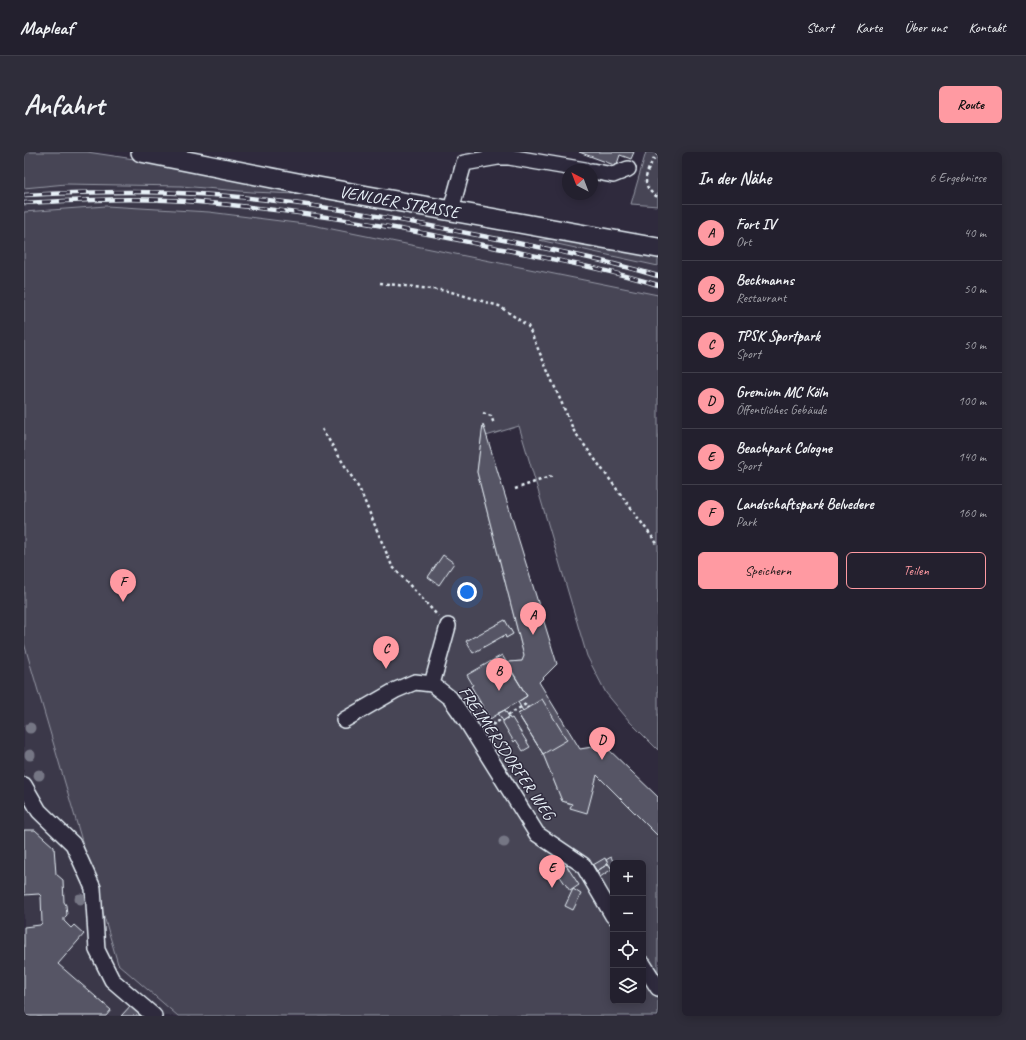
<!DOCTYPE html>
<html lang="de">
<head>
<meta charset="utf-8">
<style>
	body { margin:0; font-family:Caveat,sans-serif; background:#2f2d3a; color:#f1f3f6 }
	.controls { position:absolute; right:12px; bottom:12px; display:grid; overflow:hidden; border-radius:6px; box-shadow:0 2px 10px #0003 }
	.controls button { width:36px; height:36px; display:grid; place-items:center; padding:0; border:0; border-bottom:1px solid #403e4a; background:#23202e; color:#f1f3f6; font:20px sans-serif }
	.compass { position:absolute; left:538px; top:12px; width:36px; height:36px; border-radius:50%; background:#23202e; box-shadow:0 2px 10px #0003; rotate:318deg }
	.you { position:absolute; left:443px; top:440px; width:14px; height:14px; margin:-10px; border:3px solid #fff; border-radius:50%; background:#1a73e8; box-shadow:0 0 0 6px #1a73e833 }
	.badge { display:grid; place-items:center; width:26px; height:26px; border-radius:50%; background:#ff9aa2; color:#111; font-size:13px; font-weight:700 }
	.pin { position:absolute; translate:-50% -33px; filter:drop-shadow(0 1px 2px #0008) }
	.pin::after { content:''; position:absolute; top:21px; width:14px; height:12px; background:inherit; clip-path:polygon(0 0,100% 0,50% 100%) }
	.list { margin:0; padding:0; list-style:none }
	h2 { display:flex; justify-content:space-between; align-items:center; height:52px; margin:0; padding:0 16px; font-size:17px }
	h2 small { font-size:13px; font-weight:400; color:#a3a3aa }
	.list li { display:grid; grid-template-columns:26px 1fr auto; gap:12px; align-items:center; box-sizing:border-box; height:56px; padding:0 16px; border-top:1px solid #403e4a }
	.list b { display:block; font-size:15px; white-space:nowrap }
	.list p { margin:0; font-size:13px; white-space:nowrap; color:#a3a3aa }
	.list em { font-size:13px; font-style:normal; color:#a3a3aa }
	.actions { display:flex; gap:8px; padding:12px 16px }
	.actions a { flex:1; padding:9px 0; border:1px solid #ff9aa2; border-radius:6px; text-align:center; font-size:14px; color:#ff9aa2 }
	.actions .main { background:#ff9aa2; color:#111 }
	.icon { flex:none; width:22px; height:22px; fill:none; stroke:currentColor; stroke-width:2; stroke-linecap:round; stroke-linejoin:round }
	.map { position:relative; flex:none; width:634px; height:864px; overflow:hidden; border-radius:6px }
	header { display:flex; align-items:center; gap:24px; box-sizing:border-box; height:56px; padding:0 20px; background:#23202e; border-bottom:1px solid #403e4a }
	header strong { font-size:19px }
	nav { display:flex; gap:22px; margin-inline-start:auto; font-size:14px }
	.intro { display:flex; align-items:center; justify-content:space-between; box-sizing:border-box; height:96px; padding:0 24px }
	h1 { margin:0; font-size:28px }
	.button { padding:10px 18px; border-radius:6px; background:#ff9aa2; color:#111; font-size:14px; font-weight:700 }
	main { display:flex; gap:24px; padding:0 24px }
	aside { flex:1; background:#23202e; border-radius:6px; box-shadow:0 2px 10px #0003 }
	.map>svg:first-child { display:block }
</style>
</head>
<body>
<header>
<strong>Mapleaf</strong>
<nav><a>Start</a><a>Karte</a><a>Über uns</a><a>Kontakt</a></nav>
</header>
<div class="intro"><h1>Anfahrt</h1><a class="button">Route</a></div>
<main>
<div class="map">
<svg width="634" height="864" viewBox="0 0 634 864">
	<rect width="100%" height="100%" fill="#2f2a3d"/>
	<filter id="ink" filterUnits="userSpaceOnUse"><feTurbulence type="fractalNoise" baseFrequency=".025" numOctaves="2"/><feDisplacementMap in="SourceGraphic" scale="8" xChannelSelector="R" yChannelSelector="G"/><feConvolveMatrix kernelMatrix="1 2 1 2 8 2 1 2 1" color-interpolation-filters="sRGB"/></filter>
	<g filter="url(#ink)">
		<path fill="#3b3749" d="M 42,32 L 157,34 L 228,40 L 295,43 L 515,88 L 634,114 L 634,143 L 288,73 L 185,60 L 82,54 L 0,60 L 0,36 Z
			M 0,491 L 94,812 L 154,864 L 0,864 Z"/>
		<path fill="#464455" stroke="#979aa6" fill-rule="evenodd" d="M 0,0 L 63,0 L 110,7 L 295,43 L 228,40 L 157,34 L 42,32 L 0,36 Z
			M 622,0 L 634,0 L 634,54 L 607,52 Z
			M 82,54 L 185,60 L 288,73 L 634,143 L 634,598 L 606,570 L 582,541 L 563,504 L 495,274 L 462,284 L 459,273 L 453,320 L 500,504 L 498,509 L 485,510 L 483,512 L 503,544 L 494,550 L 499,559 L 495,562 L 519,602 L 538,649 L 548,652 L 546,656 L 573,623 L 634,684 L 634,864 L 154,864 L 94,812 L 0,491 L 0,60 ZM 481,468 L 489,482 L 482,486 L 481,483 L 443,489 ZM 589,711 L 619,711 L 619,849 L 589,849 Z
			M 545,86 L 634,103 L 634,114 L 515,88 Z"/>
		<path fill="#575565" stroke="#e8f1f8" d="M 555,0 L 610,0 L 607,7 L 596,3 L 593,12 L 590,13 Z
			M 459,272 L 533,512 L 515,530 L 556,597 L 580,593 L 634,645 L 634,684 L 573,623 L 563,661 L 546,656 L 548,652 L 538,649 L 519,602 L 494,562 L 499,559 L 494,550 L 503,544 L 483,512 L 485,510 L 498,509 L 500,504 L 453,320 Z
			M 419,403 L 430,411 L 415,433 L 404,425 Z
			M 481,468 L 489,482 L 482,486 L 481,483 L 449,501 L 442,489 Z
			M 478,503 L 503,544 L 466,567 L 447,534 L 449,533 L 443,523 Z
			M 518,547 L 543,588 L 519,602 L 494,562 Z
			M 481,558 L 485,565 L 479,569 L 474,561 Z
			M 485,565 L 486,567 L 488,566 L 506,595 L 499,599 L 492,588 L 490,590 L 479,571 L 479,569 Z
			M 0,678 L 11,678 L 30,695 L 32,722 L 39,728 L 40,750 L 42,753 L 43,763 L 40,766 L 40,769 L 47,776 L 50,773 L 60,782 L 34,812 L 87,858 L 82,864 L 0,864 L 0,775 L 16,773 L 18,771 L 17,744 L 15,742 L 0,743 Z
			M 587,705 L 590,711 L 588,717 L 582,708 Z
			M 581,706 L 584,712 L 573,719 L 569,713 Z
			M 584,712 L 588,717 L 576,725 L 573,719 Z
			M 542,713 L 555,733 L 546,739 L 533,720 Z
			M 549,737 L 557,742 L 549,758 L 541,754 Z
			M 108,852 L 122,864 L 97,864 Z"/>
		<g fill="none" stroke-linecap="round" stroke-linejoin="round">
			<g stroke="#e8f1f8" stroke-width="18">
				<path id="minor" d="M 568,19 L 589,23 L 604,17
					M 427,58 L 440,11 L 474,5 L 485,5 L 561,18
					M 408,532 L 424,474
					M 320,568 L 372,538 L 391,530 L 408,532 L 426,546 L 443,570 L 513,682 L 559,713 L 589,764
					M 0,633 L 15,659 L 49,692 L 69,736 L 73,798 L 88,828 L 130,864
					M 619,812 L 634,836"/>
			</g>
			<g stroke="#e8f1f8" stroke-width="22">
				<g id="major">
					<path id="s1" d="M 117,0 L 294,35 L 634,96"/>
				</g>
			</g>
			<path stroke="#e8f1f8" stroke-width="2.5" stroke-dasharray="3 3" stroke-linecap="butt" d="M 634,1 C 624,15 613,34 634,45
				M 356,131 L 424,139 L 475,154 L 504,174 L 550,279 L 634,393
				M 459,261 L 467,264 L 470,272
				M 298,277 L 336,338 L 368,414 L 414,464
				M 491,337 L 528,324
				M 452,556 L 453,552 L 456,550
				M 484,563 L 502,552 L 504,556
				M 463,576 L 478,567"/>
			<use href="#minor" stroke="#2f2a3d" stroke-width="15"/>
			<use href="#major" stroke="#2f2a3d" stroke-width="19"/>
			<g stroke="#e8f1f8" stroke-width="4.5">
				<path id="rail" d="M 0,43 C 58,40 116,38 174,42 C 266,47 358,64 448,82 C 511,94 573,106 634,124
					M 0,51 C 58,48 116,45 174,50 C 271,58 369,74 464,94 C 521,106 579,116 634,133"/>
			</g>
			<use href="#rail" stroke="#2f2a3d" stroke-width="3" stroke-dasharray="9" stroke-linecap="butt"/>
		</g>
		<g fill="#757684">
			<circle cx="6" cy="576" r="5.5"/>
			<circle cx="6" cy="603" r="5.5"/>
			<circle cx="15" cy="623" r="5.5"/>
			<circle cx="480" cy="690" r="5.5"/>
			<circle cx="56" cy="747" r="5.5"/>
		</g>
	</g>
	<g text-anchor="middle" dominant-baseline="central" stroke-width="3" stroke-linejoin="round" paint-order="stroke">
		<g font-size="17" fill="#e8f1f8" stroke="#2f2a3d">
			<text stroke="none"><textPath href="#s1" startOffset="263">VENLOER STRASSE</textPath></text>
			<text transform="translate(483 601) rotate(56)">FREIMERSDORFER WEG</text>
		</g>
	</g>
</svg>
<div class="controls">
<button>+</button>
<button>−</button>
<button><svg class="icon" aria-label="locate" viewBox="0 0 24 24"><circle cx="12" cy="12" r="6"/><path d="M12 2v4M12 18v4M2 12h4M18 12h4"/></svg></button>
<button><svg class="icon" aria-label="layers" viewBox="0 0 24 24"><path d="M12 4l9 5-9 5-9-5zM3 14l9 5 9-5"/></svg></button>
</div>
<svg class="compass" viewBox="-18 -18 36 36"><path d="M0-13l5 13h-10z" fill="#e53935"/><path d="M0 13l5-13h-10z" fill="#a3a3aa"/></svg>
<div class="you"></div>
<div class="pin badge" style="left:509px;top:483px">A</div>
<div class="pin badge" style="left:475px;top:539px">B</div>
<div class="pin badge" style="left:362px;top:517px">C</div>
<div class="pin badge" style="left:578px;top:608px">D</div>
<div class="pin badge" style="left:528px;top:736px">E</div>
<div class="pin badge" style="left:99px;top:450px">F</div>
</div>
<aside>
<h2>In der Nähe<small>6 Ergebnisse</small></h2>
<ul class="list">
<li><span class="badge">A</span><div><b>Fort IV</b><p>Ort</p></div><em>40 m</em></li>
<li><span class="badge">B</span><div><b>Beckmanns</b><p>Restaurant</p></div><em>50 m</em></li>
<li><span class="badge">C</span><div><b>TPSK Sportpark</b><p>Sport</p></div><em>50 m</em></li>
<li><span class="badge">D</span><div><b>Gremium MC Köln</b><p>Öffentliches Gebäude</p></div><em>100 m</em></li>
<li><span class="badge">E</span><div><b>Beachpark Cologne</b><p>Sport</p></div><em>140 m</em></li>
<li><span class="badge">F</span><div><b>Landschaftspark Belvedere</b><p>Park</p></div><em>160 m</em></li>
</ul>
<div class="actions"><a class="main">Speichern</a><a>Teilen</a></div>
</aside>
</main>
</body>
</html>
